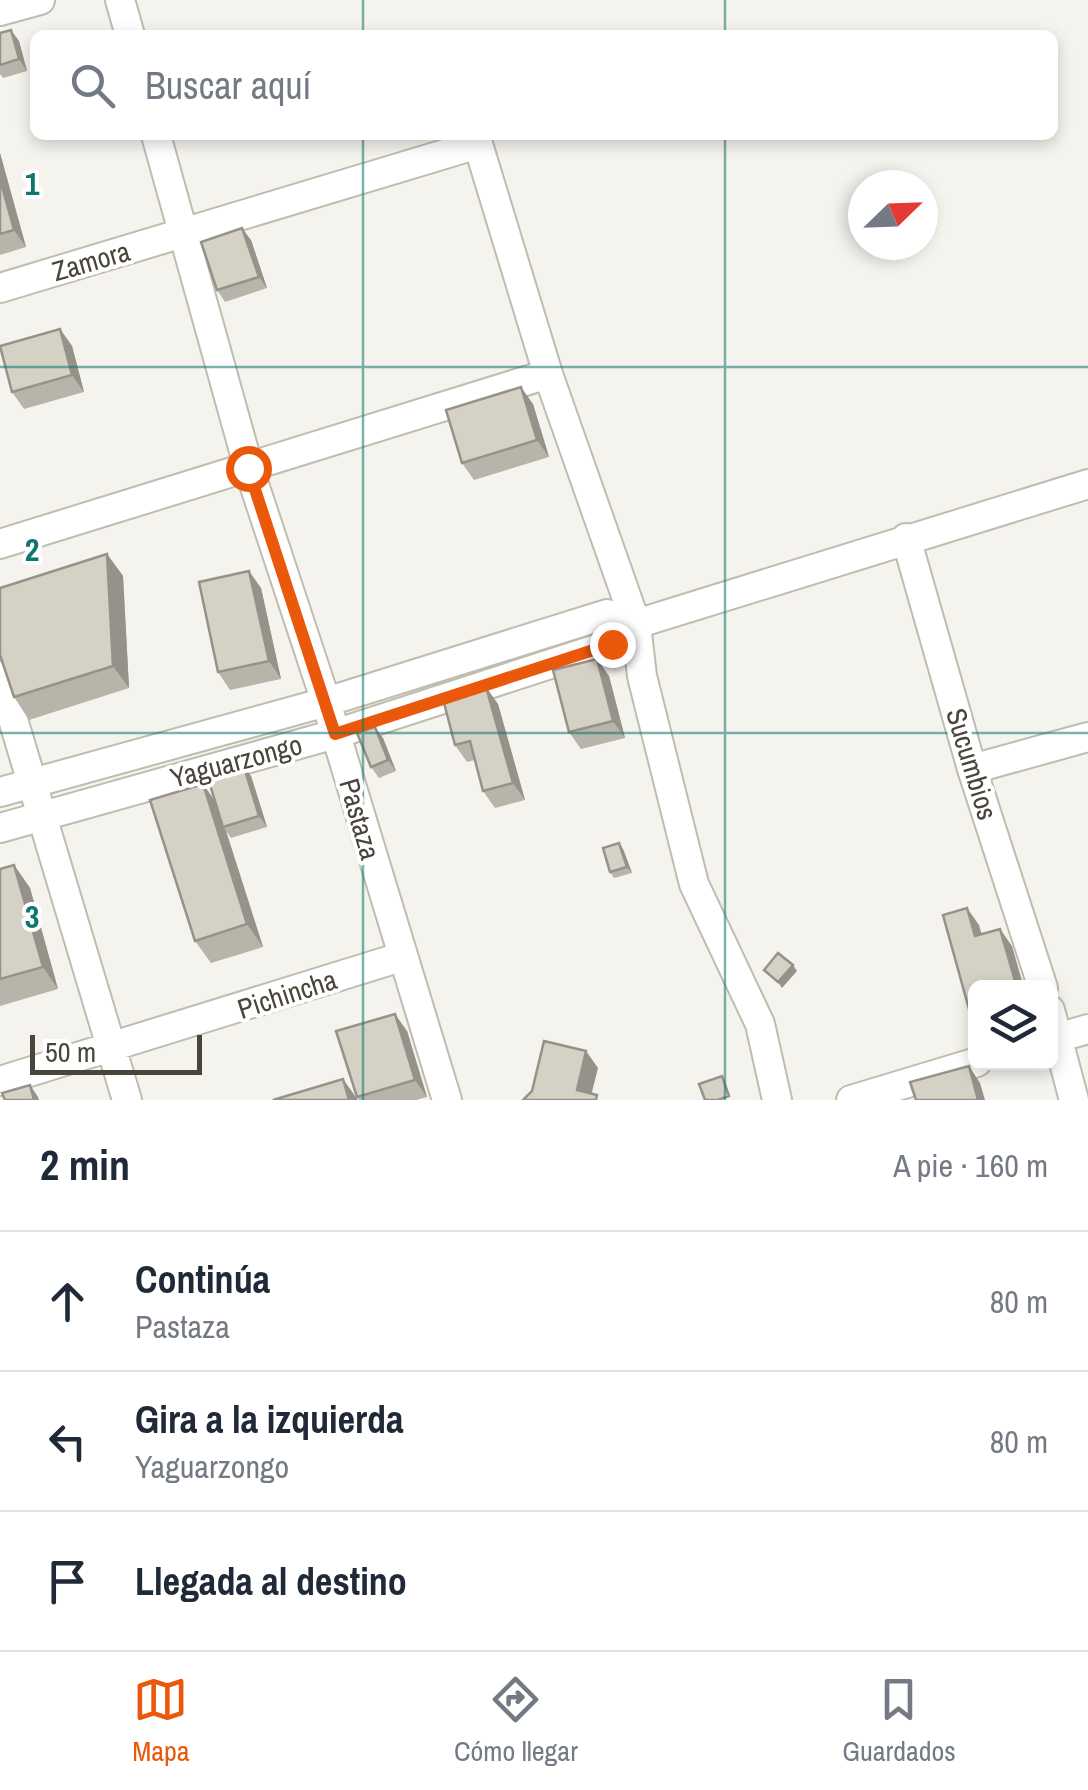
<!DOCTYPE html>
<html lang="es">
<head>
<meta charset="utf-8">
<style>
	body { margin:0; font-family:"Archivo Narrow",sans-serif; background:#f2f2f3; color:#1f2937 }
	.controls { position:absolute; right:30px; bottom:30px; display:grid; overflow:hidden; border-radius:15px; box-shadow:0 5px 15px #0003 }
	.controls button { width:90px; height:90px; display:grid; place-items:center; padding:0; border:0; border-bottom:2px solid #e0e1e3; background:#fff; color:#1f2937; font:50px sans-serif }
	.compass { position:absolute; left:848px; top:170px; width:90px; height:90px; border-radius:50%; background:#fff; box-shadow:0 5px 15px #0003; rotate:67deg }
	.scale { position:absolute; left:30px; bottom:25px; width:172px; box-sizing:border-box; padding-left:10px; border:5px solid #49453b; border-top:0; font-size:28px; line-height:35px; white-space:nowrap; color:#49453b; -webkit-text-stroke:8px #fff; paint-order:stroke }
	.stop { position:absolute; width:30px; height:30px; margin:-22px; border:8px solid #ea580c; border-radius:50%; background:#fff }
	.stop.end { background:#ea580c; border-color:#fff; box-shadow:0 2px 10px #0008 }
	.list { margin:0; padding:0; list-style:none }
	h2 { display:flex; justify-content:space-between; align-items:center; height:130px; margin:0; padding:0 40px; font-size:42px }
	h2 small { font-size:32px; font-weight:400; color:#747a83 }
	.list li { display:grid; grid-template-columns:65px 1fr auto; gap:30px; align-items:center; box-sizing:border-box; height:140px; padding:0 40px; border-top:2px solid #e0e1e3 }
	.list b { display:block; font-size:38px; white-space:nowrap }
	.list p { margin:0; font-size:32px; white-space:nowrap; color:#747a83 }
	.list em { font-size:32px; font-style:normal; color:#747a83 }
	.icon { flex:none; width:55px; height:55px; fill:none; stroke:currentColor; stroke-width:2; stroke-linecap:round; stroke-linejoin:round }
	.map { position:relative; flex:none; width:1088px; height:1100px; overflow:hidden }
	.search { position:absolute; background:#fff; box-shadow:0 5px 15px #0003; left:30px; right:30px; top:30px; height:110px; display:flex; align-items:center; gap:25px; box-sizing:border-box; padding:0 35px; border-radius:15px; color:#747a83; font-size:38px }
	.sheet { height:550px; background:#fff }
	nav { display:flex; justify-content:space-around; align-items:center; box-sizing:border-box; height:140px; border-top:2px solid #e0e1e3; background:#fff; font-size:28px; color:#747a83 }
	nav a { display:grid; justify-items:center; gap:5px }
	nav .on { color:#ea580c }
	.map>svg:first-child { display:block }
</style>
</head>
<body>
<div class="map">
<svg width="1088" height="1100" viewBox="0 0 1088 1100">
	<rect width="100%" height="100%" fill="#f5f3ed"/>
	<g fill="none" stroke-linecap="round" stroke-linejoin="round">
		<g stroke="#bfbcb0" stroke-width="32">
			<path id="minor" d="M 120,0 L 130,35
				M 0,11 L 40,0
				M 156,135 L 249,469 L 326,702 L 447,1100
				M 0,288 L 478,144 L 548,374 L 636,624 L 642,676 L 694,884 L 760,1024 L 777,1100
				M 906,538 L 972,769 L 1043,988
				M 0,544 L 548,374
				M 0,676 L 127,1100
				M 972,769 L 1088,737
				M 0,792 L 326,702 L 607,614 L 636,624
				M 0,828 L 335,734 L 612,644 L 636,624 L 1088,484
				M 1050,1010 L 1074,1100
				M 1050,1040 L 1088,1029
				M 0,1081 L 401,957
				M 851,1100 L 977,1062"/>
		</g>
		<use href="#minor" stroke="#fff" stroke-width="28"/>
	</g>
	<path fill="#b7b4a9" d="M 0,33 L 19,41 L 27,71 L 3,78 L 0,74 Z
		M 0,153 L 26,247 L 0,255 Z
		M 251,240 L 267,288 L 225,302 L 217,290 Z
		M 60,329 L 72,346 L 84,392 L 24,409 L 12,392 Z
		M 533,404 L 549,457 L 474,480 L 462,463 Z
		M 107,554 L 123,576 L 129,688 L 29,720 L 14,697 Z
		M 261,588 L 281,679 L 230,690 L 218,672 Z
		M 609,676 L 625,738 L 581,749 L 569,732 Z
		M 498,704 L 525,800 L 495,808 L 483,791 L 475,760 L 467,762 L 455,745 Z
		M 383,738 L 396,771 L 379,778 L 371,767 Z
		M 251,776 L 267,827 L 231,838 L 226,831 L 263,947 L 211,963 L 195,941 L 203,784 L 216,802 Z
		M 623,849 L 632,873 L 614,878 L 610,872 Z
		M 14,865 L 30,888 L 58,989 L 0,1006 L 0,869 Z
		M 407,1031 L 427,1097 L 416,1100 L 359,1100 L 357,1097 Z"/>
	<path fill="#959289" d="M 11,30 L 19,41 L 27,71 L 19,59 Z
		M 0,153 L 26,247 L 14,230 L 0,179 Z
		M 242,228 L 251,240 L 267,288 L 259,277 Z
		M 60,329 L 72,346 L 84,392 L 72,375 Z
		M 521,387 L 533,404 L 549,457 L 537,440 Z
		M 107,554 L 123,576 L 129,688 L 113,666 Z
		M 249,571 L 261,588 L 281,679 L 269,661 Z
		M 597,659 L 609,676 L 625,738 L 613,721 Z
		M 486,687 L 498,704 L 525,800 L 513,783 Z
		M 375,727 L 383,738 L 396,771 L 388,760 Z
		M 243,764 L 251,776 L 267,827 L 259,816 Z
		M 203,784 L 218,806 L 223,827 L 226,831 L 263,947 L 247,924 Z
		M 619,843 L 623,849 L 632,873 L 627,867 Z
		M 14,865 L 30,888 L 58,989 L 43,967 Z
		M 967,908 L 979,925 L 987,953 L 975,936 Z
		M 1000,929 L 1012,946 L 1024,988 L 1017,988 Z
		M 793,965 L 797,971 L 782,988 L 778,982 Z
		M 395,1014 L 407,1031 L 427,1097 L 415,1080 Z
		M 586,1051 L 598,1068 L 590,1100 L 577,1090 Z
		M 969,1066 L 980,1083 L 985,1100 L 978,1100 Z
		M 343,1079 L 358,1100 L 349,1100 Z
		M 30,1085 L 38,1097 L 39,1100 L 34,1100 Z"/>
	<path fill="#d5d1c4" stroke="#959289" stroke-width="2.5" d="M 11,30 L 19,59 L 0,65 L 0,33 Z
		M 0,179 L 14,230 L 0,234 Z
		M 242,228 L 259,277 L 217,290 L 201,242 Z
		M 60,329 L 72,375 L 12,392 L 0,346 Z
		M 521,387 L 537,440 L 462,463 L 446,410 Z
		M 107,554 L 113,666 L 14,697 L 0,655 L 0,588 Z
		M 249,571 L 269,661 L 218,672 L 199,582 Z
		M 597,659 L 613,721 L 569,732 L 553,670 Z
		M 486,687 L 513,783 L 483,791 L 470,741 L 455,745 L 443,699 Z
		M 375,727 L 388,760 L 371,767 L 357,733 Z
		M 243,764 L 259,816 L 223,827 L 207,775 Z
		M 203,784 L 247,924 L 195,941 L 150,800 Z
		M 619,843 L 627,867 L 610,872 L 603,848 Z
		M 14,865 L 43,967 L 0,979 L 0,869 Z
		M 967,908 L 975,936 L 1000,929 L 1017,988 L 976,988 L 976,1007 L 969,1009 L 943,915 Z
		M 778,953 L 793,965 L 778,982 L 764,970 Z
		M 395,1014 L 415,1080 L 357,1097 L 336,1031 Z
		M 544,1041 L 586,1051 L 577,1090 L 597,1095 L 596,1100 L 523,1100 L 532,1091 Z
		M 969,1066 L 978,1100 L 916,1100 L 910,1082 Z
		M 722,1076 L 729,1096 L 718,1100 L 705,1100 L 699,1084 Z
		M 343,1079 L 349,1100 L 273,1100 Z
		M 30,1085 L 34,1100 L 5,1100 L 2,1093 Z"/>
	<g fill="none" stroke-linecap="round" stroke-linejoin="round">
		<path stroke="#ea580c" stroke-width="12" d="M 248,468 L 335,734 L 612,644"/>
	</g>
	<path fill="none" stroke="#0f766e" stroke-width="2.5" stroke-opacity="0.55" d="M 363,0 L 363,35M 725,0 L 725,35M 363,135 L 363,1100M 725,135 L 725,1100M 0,367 L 1088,367M 0,733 L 1088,733"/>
	<g text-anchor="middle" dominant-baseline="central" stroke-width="8" stroke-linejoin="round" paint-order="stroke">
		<g font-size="28" fill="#49453b" stroke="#fff">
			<text transform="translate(91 261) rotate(-16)">Zamora</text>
			<text transform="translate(236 761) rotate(-15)">Yaguarzongo</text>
			<text transform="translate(972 764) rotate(73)">Sucumbios</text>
			<text transform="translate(360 819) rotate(74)">Pastaza</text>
			<text transform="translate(287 994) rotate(-18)">Pichincha</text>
		</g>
	</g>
	<g font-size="32" text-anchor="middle" font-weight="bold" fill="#0f766e" stroke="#fff" stroke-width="8" stroke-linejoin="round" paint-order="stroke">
		<text x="32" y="195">1</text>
		<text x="32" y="561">2</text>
		<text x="32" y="928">3</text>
	</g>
</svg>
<div class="controls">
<button><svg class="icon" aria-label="layers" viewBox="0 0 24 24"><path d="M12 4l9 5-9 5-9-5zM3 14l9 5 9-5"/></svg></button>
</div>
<svg class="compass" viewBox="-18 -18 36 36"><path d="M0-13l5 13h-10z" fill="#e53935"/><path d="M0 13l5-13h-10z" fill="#747a83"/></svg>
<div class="scale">50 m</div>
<div class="stop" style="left:248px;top:468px"></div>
<div class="stop end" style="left:612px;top:644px"></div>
<div class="search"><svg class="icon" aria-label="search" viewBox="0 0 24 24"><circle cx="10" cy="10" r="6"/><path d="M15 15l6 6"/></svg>Buscar aquí</div>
</div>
<section class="sheet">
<h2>2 min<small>A pie · 160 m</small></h2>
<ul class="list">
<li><svg class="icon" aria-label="ahead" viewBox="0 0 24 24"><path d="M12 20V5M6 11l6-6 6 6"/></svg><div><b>Continúa</b><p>Pastaza</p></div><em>80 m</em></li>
<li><svg class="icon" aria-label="left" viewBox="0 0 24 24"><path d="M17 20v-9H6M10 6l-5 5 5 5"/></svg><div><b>Gira a la izquierda</b><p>Yaguarzongo</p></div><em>80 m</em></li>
<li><svg class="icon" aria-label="arrive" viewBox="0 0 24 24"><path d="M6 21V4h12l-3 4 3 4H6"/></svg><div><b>Llegada al destino</b></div></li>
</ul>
</section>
<nav>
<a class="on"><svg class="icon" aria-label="map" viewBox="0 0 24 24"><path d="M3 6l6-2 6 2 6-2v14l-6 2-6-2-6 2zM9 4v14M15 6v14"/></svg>Mapa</a>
<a><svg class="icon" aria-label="directions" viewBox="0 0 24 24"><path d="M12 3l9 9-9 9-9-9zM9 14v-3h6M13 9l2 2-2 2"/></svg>Cómo llegar</a>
<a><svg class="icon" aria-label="saved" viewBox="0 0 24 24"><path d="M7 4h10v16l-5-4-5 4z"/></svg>Guardados</a>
</nav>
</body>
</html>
